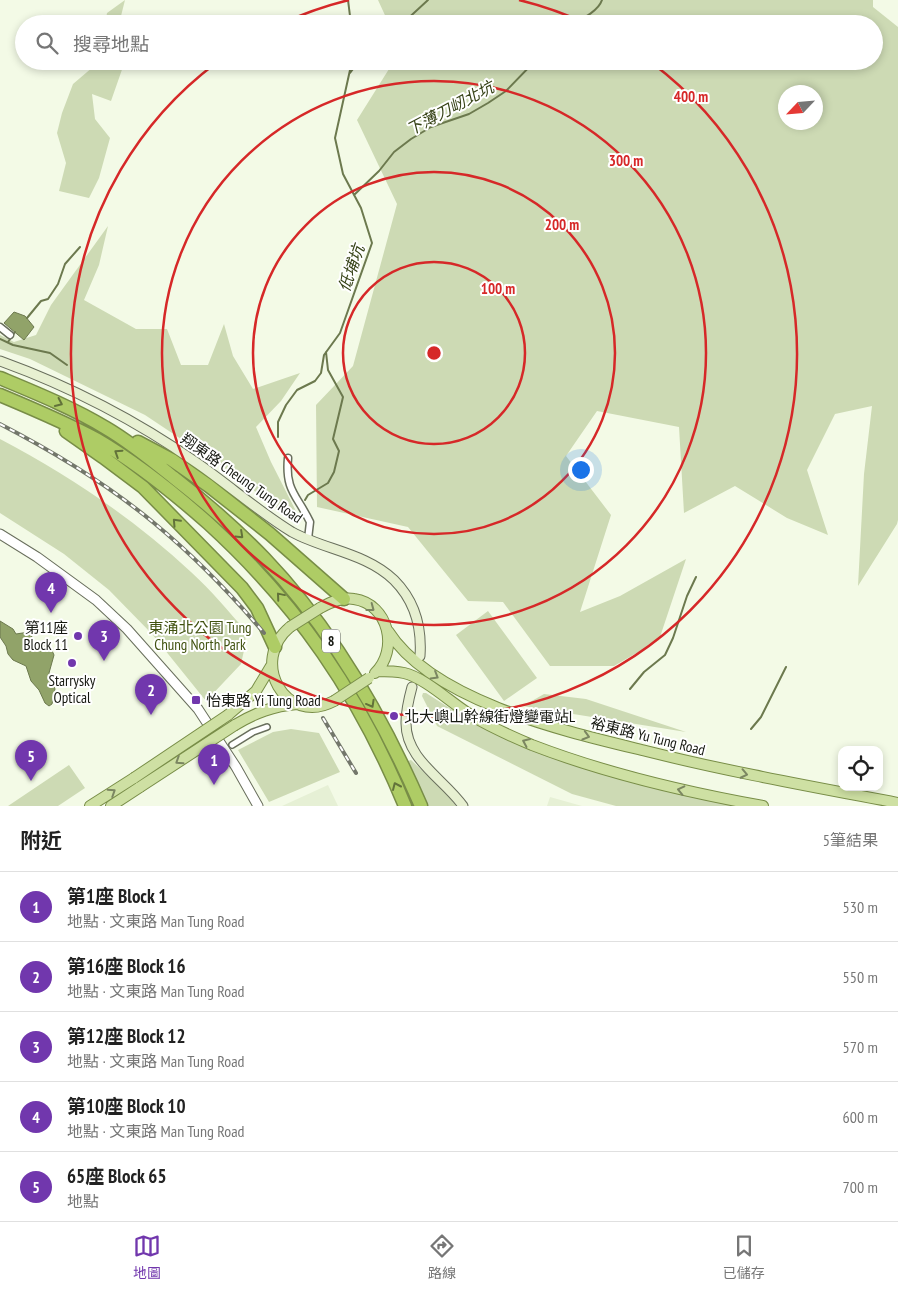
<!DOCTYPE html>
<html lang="zh-TW">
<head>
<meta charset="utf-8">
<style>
	body { margin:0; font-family:"PT Sans Narrow","Noto Sans TC",sans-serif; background:#f6f6f6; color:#222 }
	.controls { position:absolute; right:15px; bottom:15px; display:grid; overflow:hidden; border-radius:10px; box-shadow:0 2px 8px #0003 }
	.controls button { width:45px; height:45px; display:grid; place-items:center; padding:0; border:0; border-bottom:1px solid #e0e0e0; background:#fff; color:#222; font:25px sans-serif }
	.compass { position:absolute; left:778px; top:85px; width:45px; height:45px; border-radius:50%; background:#fff; box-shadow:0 2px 8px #0003; rotate:244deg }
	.you { position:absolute; left:580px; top:469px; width:18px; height:18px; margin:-12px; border:4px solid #fff; border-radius:50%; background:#1a73e8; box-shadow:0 0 0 8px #1a73e833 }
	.badge { display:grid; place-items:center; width:32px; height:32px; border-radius:50%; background:#7137ad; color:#fff; font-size:16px; font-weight:700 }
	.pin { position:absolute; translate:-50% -41px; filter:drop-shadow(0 1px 2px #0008) }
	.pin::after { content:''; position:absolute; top:26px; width:18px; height:15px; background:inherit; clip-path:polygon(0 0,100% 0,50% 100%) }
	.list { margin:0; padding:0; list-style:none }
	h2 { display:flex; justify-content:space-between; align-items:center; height:65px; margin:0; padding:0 20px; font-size:21px }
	h2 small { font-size:16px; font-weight:400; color:#767676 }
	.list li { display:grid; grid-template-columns:32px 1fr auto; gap:15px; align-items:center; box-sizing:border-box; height:70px; padding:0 20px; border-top:1px solid #e0e0e0 }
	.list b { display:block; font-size:19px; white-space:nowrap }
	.list p { margin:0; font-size:16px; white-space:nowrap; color:#767676 }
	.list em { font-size:16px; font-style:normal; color:#767676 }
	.icon { flex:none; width:28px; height:28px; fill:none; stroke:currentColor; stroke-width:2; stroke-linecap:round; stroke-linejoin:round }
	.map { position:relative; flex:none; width:898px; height:806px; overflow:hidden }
	.search { position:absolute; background:#fff; box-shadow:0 2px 8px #0003; left:15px; right:15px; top:15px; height:55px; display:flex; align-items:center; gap:12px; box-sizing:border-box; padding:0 18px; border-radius:28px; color:#767676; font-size:19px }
	.sheet { height:415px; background:#fff }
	nav { display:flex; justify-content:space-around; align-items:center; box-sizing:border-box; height:70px; border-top:1px solid #e0e0e0; background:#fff; font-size:14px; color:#767676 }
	nav a { display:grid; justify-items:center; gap:2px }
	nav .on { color:#7137ad }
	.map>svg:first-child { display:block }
</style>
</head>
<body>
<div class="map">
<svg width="898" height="806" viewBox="0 0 898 806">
	<rect width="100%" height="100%" fill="#f3fae6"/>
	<path fill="#e6f0d5" d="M 328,785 L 338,806 L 282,806 Z
		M 550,797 L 582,806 L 547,806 Z"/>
	<path fill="#cddab4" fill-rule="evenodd" d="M 125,0 L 119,24 L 105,24 L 107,13 Z
		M 378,0 L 873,0 L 873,7 L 898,27 L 898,520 L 897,524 L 858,586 L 864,474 L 872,406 L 835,414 L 807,470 L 828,535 L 787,518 L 735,486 L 684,513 L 679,427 L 597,411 L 566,456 L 611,515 L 580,612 L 620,596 L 686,559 L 659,640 L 614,666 L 550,666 L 503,602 L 468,601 L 408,527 L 317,507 L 316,405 L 353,366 L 397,204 L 357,120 L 394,61 L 874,61 L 874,24 L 389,24 ZM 786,92 L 816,92 L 816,122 L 786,122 Z
		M 100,61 L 125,61 L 111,101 L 92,94 L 95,119 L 110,138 L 99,178 L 89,198 L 59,191 L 66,163 L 57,133 L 62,113 L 73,84 Z
		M 108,226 L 99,265 L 84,300 L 136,329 L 167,329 L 181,365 L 208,365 L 224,324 L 233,356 L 253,389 L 300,373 L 281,401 L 256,427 L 271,462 L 299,517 L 289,518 L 229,471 L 145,415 L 30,359 L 0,349 L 0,335 L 14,342 L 36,335 L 51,305 Z
		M 0,439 C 69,475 134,519 191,572 C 211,590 228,611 246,631 L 245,646 L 241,664 L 206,701 L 152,634 L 109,590 L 64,554 L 0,513 Z
		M 488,611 L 537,678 L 504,701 L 456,635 Z
		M 423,693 L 426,693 L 459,714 L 500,736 L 743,806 L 616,806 L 572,794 L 437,726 L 422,696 Z
		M 544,694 L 586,699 L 686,732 L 523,706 Z
		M 291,729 L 319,733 L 340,772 L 269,802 L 238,750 L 273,732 Z
		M 411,760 L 447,794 L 456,806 L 428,806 L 408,761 Z
		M 69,765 L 85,788 L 58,806 L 8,806 Z"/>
	<path fill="#91a369" stroke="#6c794e" d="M 14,312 L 25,316 L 34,327 L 24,340 L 4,323 Z
		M 0,621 L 13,629 L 16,634 L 29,632 L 32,637 L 31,641 L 34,644 L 44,642 L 50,646 L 54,655 L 49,673 L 55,689 L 52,704 L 49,706 L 45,703 L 39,690 L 31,681 L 26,666 L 13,660 L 8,654 L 6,646 L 0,637 Z"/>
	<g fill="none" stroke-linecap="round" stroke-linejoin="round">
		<path stroke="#6c794e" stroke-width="2" d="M 348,0 L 351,24
			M 402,24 L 428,0
			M 571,24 C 581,19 598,12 602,0
			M 350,73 L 359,61
			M 354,195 L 379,171 L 394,152 L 411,139 L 431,127 L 469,114 L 488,103 L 506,91 L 535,61
			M 27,318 L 41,301 L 48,299 L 58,284 L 65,264 L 80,247
			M 0,339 L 13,345 L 50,353 L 67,365
			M 8,342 L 15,332
			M 278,437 L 278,422 L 286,405 L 297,390 L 315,381 L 321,373 L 324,355 L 340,333 L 372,243 L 361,208 L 343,174 L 335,138 L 352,61
			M 305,500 L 308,495 L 328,483 L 334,472 L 339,451 L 333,439 L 343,397 L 328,370 L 326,352
			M 630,689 L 644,672 L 665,655 L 673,638 L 687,596 L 696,577
			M 751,729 L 761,717 L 786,667"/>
		<g stroke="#686e5c" stroke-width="8">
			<path id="pedestrian" d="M 232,745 L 253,732 L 267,727"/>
		</g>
		<g stroke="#686e5c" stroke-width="9">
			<path id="minor" d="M 0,327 L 10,335
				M 288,458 C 285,491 297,495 310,522 L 308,539"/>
		</g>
		<g stroke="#686e5c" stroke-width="11">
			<path id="tertiary" d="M 0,534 L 37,557 L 96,600 L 127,629 L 198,709 L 236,767 L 258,806"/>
		</g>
		<g stroke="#686e5c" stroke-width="11">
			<path id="secondary" d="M 0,361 C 69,386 137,421 197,463 C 229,485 259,512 292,532 C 325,550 366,553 394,580 C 415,601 422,627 420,656
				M 412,687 C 409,698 406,710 406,722 C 405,759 444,779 463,806"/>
		</g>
		<g stroke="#788d47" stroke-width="12">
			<path id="primary" d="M 320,608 C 331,602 342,597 354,599 C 389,604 399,650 375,673
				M 290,627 C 249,661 285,727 334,701
				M 388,631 C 433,702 568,732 646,751 C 730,772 814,787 898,803
				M 377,671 C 386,671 395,671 404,673 C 426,678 453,705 474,717 C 492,728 513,737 532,745 C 607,774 685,792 763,806
				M 228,715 L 256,691 L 271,666
				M 235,725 C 255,713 273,706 297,704
				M 90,806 L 134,778
				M 111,806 L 140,787"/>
		</g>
		<g stroke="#788d47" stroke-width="15">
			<path id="motorway" d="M 0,378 C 36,393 73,408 106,428 C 130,442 152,460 173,477 C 205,502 236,529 264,558 C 332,629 382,716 421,806
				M 0,395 C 31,408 67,423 96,439 C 137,463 173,492 208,523 C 298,605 359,694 405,806
				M 66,431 L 103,457 L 143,487 L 242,588 L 257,608 L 275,647
				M 138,442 L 172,460 L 209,486 L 270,534 L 344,599"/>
		</g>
		<use href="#pedestrian" stroke="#fff" stroke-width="5"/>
		<use href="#minor" stroke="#fff" stroke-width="6"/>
		<use href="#tertiary" stroke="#fff" stroke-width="9"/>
		<use href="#secondary" stroke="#e7f0d1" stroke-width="9"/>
		<use href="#primary" stroke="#cee0a3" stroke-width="10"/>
		<use href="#motorway" stroke="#aecc65" stroke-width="12"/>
		<g stroke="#73776b" stroke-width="4">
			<path id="rail" d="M 0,424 C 54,452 107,484 154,523 C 194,556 230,593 264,633
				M 323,718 L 356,773"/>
		</g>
		<use href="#rail" stroke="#fff" stroke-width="2" stroke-dasharray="5.5" stroke-linecap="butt"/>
		<g stroke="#788d47" stroke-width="12" stroke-linecap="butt">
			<path id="primary-bridge" d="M 290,627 L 320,608
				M 334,701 L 369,678
				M 134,778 L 228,715
				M 140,787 L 235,725"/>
		</g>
		<use href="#primary-bridge" stroke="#cee0a3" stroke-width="10"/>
	</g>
	<defs><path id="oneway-chevron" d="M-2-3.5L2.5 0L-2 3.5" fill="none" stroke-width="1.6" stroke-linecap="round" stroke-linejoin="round" transform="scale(1.25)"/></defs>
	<g stroke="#62723a">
		<use href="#oneway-chevron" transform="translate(59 403) rotate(25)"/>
		<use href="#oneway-chevron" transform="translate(118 453) rotate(-147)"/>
		<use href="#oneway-chevron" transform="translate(176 522) rotate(-133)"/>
		<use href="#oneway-chevron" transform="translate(240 535) rotate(43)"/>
		<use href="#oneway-chevron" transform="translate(280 596) rotate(-130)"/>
		<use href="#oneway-chevron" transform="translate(371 704) rotate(61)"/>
		<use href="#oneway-chevron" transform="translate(396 786) rotate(-114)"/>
	</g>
	<g stroke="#7b8661">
		<use href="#oneway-chevron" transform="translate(371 608) rotate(37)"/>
		<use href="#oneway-chevron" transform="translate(435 676) rotate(31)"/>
		<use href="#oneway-chevron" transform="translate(586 736) rotate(16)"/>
		<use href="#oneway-chevron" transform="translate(526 742) rotate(-156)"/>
		<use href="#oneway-chevron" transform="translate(179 761) rotate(147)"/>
		<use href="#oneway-chevron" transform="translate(744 774) rotate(12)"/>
		<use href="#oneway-chevron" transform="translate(681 790) rotate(-167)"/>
		<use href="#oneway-chevron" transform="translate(112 792) rotate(-33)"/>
	</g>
	<g fill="none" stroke="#d62828" stroke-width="2.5">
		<circle cx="434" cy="353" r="91"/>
		<circle cx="434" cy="353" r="181"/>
		<circle cx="434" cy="353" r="272"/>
		<path d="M283 23A363 363 0 0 1 349 0M519 0A363 363 0 0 1 585 23M652 63A363 363 0 1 1 216 63"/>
	</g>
	<g fill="#7137ad" stroke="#fff" stroke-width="2">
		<circle cx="78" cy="636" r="5"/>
		<circle cx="72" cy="663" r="5"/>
		<rect x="191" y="695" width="10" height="10" rx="2.5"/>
		<circle cx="394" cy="716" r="5"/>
	</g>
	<g text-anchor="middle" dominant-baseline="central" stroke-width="4" stroke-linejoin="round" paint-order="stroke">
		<rect fill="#fff" stroke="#5b5d58" stroke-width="1" x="322" y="629.5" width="18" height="23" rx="4"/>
		<g font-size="14" font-weight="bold" fill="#151710">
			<text x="331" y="641">8</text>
		</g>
		<g font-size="15" fill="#151710" stroke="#fff">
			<text transform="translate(242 478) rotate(35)">翔東路 Cheung Tung Road</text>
			<text transform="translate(648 736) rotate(14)">裕東路 Yu Tung Road</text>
		</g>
		<g font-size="15" fill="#151710" stroke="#fff" text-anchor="start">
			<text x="68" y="627" text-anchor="end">第11座<tspan x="68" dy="17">Block 11</tspan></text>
			<text x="72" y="680" text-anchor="middle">Starrysky<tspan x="72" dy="17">Optical</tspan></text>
			<text x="206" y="700">怡東路 Yi Tung Road</text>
			<text x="404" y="716">北大嶼山幹線街燈變電站L</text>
		</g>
		<g font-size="15" fill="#415210" stroke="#fff">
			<text x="200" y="627">東涌北公園 Tung<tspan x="200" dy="17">Chung North Park</tspan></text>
		</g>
		<g font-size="16" font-style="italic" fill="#344014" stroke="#fff">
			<text transform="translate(450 108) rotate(-28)">下薄刀屻北坑</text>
			<text transform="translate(351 268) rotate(-71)">低埔坑</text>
		</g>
	</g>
	<circle cx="434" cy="353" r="8" fill="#d62828" stroke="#fff" stroke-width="2.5"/>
	<g font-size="15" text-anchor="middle" font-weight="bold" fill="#d62828" stroke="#fff" stroke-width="4" stroke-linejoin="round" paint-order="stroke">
		<text x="691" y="102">400 m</text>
		<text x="626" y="166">300 m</text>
		<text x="562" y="230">200 m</text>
		<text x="498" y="294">100 m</text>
	</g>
</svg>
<div class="controls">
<button><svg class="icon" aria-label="locate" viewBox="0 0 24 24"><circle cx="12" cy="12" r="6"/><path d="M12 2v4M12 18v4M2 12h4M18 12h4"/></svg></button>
</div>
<svg class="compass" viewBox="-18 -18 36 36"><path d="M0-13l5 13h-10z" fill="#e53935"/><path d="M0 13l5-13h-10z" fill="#767676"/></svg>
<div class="you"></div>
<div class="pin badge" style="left:214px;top:785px">1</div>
<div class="pin badge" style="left:151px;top:715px">2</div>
<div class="pin badge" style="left:104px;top:661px">3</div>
<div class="pin badge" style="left:51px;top:613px">4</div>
<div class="pin badge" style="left:31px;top:781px">5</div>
<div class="search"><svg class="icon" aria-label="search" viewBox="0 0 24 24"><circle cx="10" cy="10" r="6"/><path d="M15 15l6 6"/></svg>搜尋地點</div>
</div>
<section class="sheet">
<h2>附近<small>5筆結果</small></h2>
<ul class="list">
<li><span class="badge">1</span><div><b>第1座 Block 1</b><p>地點 · 文東路 Man Tung Road</p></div><em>530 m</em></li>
<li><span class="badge">2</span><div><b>第16座 Block 16</b><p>地點 · 文東路 Man Tung Road</p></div><em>550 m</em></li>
<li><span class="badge">3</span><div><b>第12座 Block 12</b><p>地點 · 文東路 Man Tung Road</p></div><em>570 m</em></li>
<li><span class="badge">4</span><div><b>第10座 Block 10</b><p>地點 · 文東路 Man Tung Road</p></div><em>600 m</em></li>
<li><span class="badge">5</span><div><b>65座 Block 65</b><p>地點</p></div><em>700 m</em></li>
</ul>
</section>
<nav>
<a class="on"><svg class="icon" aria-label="map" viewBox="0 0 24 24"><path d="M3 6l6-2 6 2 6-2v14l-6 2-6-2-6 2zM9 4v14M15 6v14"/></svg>地圖</a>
<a><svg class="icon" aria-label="directions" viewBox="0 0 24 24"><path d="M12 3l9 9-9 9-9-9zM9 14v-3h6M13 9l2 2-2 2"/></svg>路線</a>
<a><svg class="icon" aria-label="saved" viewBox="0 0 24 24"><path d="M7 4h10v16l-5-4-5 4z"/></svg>已儲存</a>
</nav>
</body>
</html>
